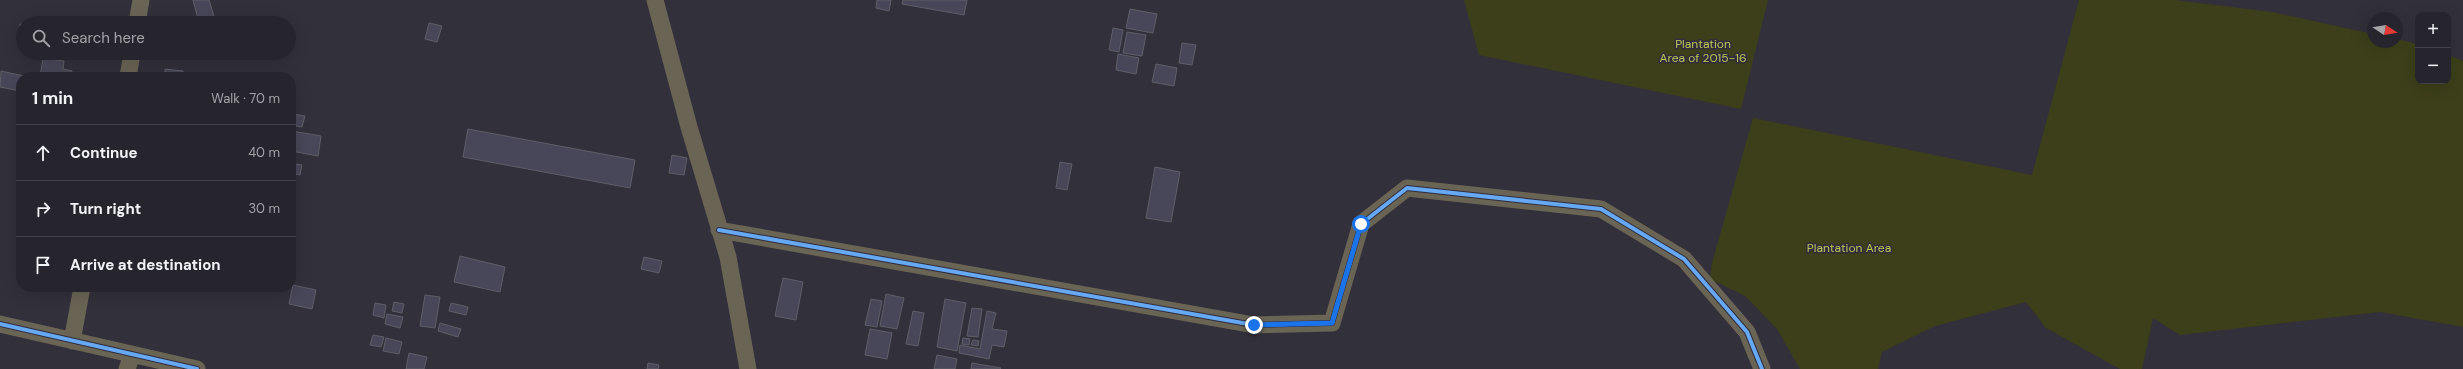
<!DOCTYPE html>
<html lang="en">
<head>
<meta charset="utf-8">
<style>
	body { margin:0; font-family:"DM Sans",sans-serif; background:#323038; color:#f1f3f6 }
	.controls { position:absolute; right:12px; top:12px; display:grid; overflow:hidden; border-radius:8px; box-shadow:0 4px 16px #0002 }
	.controls button { width:36px; height:36px; display:grid; place-items:center; padding:0; border:0; border-bottom:1px solid #424148; background:#26242c; color:#f1f3f6; font:20px sans-serif }
	.compass { position:absolute; left:2367px; top:12px; width:36px; height:36px; border-radius:50%; background:#26242c; box-shadow:0 4px 16px #0002; rotate:102deg }
	.stop { position:absolute; width:12px; height:12px; margin:-9px; border:3px solid #1a73e8; border-radius:50%; background:#fff }
	.stop.end { background:#1a73e8; border-color:#fff; box-shadow:0 1px 4px #0008 }
	.list { margin:0; padding:0; list-style:none }
	h2 { display:flex; justify-content:space-between; align-items:center; height:52px; margin:0; padding:0 16px; font-size:17px }
	h2 small { font-size:13px; font-weight:400; color:#a4a4a9 }
	.list li { display:grid; grid-template-columns:26px 1fr auto; gap:12px; align-items:center; box-sizing:border-box; height:56px; padding:0 16px; border-top:1px solid #424148 }
	.list b { display:block; font-size:15px; white-space:nowrap }
	.list em { font-size:13px; font-style:normal; color:#a4a4a9 }
	.icon { flex:none; width:22px; height:22px; fill:none; stroke:currentColor; stroke-width:2; stroke-linecap:round; stroke-linejoin:round }
	.map { position:relative; flex:none; width:2463px; height:369px; overflow:hidden }
	.search { position:absolute; background:#26242c; box-shadow:0 4px 16px #0002; left:16px; top:16px; width:280px; height:44px; display:flex; align-items:center; gap:10px; box-sizing:border-box; padding:0 14px; border-radius:22px; color:#a4a4a9; font-size:15px }
	.panel { position:absolute; background:#26242c; box-shadow:0 4px 16px #0002; left:16px; top:72px; width:280px; height:220px; border-radius:16px }
	.map>svg:first-child { display:block }
</style>
</head>
<body>
<div class="map">
<svg width="2463" height="369" viewBox="0 0 2463 369">
	<rect width="100%" height="100%" fill="#32303a"/>
	<path fill="#3c3f19" d="M 1464,0 L 1768,0 L 1741,109 L 1479,55 Z
		M 2079,0 L 2175,0 L 2272,12 L 2373,34 L 2373,42 L 2397,42 L 2397,39 L 2418,44 L 2418,81 L 2448,81 L 2448,55 L 2463,61 L 2463,327 L 2380,312 L 2180,335 L 2153,318 L 2142,369 L 2120,369 L 2046,328 L 2026,302 L 1935,326 L 1882,352 L 1878,369 L 1800,369 L 1777,329 L 1745,296 L 1710,279 L 1712,263 L 1753,118 L 2032,175 Z"/>
	<path fill="#484759" stroke="#5f5e67" d="M 193,0 L 209,0 L 216,23 L 199,23 Z
		M 877,0 L 891,0 L 889,11 L 876,8 Z
		M 903,0 L 967,0 L 964,15 L 902,4 Z
		M 1130,9 L 1157,14 L 1153,33 L 1126,28 Z
		M 429,23 L 442,26 L 437,42 L 425,39 Z
		M 20,24 L 23,24 L 23,36 L 19,36 Z
		M 1113,28 L 1123,30 L 1119,52 L 1109,50 Z
		M 1127,32 L 1146,35 L 1142,56 L 1123,53 Z
		M 1182,43 L 1196,45 L 1192,65 L 1179,63 Z
		M 1118,54 L 1139,58 L 1136,74 L 1116,70 Z
		M 43,58 L 64,61 L 63,69 L 72,71 L 71,77 L 40,77 Z
		M 1156,64 L 1177,68 L 1174,86 L 1152,82 Z
		M 165,69 L 183,71 L 183,77 L 165,77 Z
		M 1,71 L 24,76 L 21,77 L 20,91 L 0,87 Z
		M 293,114 L 305,116 L 302,127 L 291,125 Z
		M 468,129 L 635,160 L 630,188 L 463,157 Z
		M 292,131 L 321,136 L 318,156 L 291,151 Z
		M 672,155 L 687,158 L 684,175 L 669,173 Z
		M 1060,162 L 1072,164 L 1067,190 L 1056,188 Z
		M 291,163 L 302,165 L 300,175 L 291,173 Z
		M 1155,167 L 1180,172 L 1171,222 L 1146,218 Z
		M 460,256 L 505,267 L 500,292 L 454,282 Z
		M 644,257 L 662,261 L 659,273 L 641,269 Z
		M 783,278 L 803,282 L 796,320 L 775,316 Z
		M 293,285 L 316,290 L 312,309 L 289,304 Z
		M 113,287 L 151,287 L 150,290 Z
		M 886,294 L 904,298 L 897,329 L 880,326 Z
		M 425,295 L 440,297 L 435,328 L 420,326 Z
		M 871,299 L 882,301 L 877,327 L 865,325 Z
		M 945,299 L 966,303 L 957,351 L 937,347 Z
		M 394,302 L 404,304 L 402,313 L 392,311 Z
		M 375,303 L 386,305 L 384,318 L 373,315 Z
		M 451,303 L 468,307 L 466,315 L 449,311 Z
		M 972,308 L 982,309 L 978,337 L 967,336 Z
		M 913,311 L 924,313 L 918,346 L 906,344 Z
		M 987,311 L 996,313 L 992,329 L 1007,331 L 1004,347 L 992,345 L 989,359 L 959,353 L 960,345 L 980,349 Z
		M 387,314 L 403,317 L 400,328 L 385,324 Z
		M 440,323 L 461,329 L 458,337 L 438,331 Z
		M 870,329 L 892,333 L 887,359 L 865,355 Z
		M 373,335 L 384,337 L 381,347 L 370,345 Z
		M 386,338 L 402,342 L 399,354 L 383,351 Z
		M 963,338 L 970,339 L 969,345 L 962,344 Z
		M 973,340 L 979,341 L 978,346 L 971,345 Z
		M 409,353 L 427,357 L 424,369 L 406,369 Z
		M 937,355 L 957,359 L 955,369 L 934,369 Z
		M 648,363 L 659,365 L 658,369 L 647,369 Z
		M 972,363 L 1001,368 L 1000,369 L 971,369 Z"/>
	<g fill="none" stroke-linecap="round" stroke-linejoin="round">
		<path stroke="#6a6455" stroke-width="17" d="M 655,0 L 689,127 L 728,257 L 748,369
			M 137,23 L 141,0
			M 128,77 L 132,53
			M 719,230 L 1254,325 L 1332,323 L 1361,224 L 1407,188 L 1601,209 L 1684,259 L 1747,332 L 1762,369
			M 0,324 L 197,369
			M 72,341 L 82,287
			M 127,369 L 132,355"/>
		<g stroke="#302c3e" stroke-width="6">
			<path id="cycleway" d="M 719,230 L 1254,325 L 1332,323 L 1361,224 L 1407,188 L 1601,209 L 1684,259 L 1747,332 L 1762,369
				M 0,324 L 197,369"/>
		</g>
		<use href="#cycleway" stroke="#66a8f1" stroke-width="4"/>
	</g>
	<g fill="none" stroke-linecap="round" stroke-linejoin="round">
		<path stroke="#1a73e8" stroke-width="5" d="M 1254,325 L 1332,323 L 1361,224"/>
	</g>
	<g text-anchor="middle" dominant-baseline="central" stroke-width="3" stroke-linejoin="round" paint-order="stroke">
		<g font-size="12" fill="#bdc854" stroke="#302c3e">
			<text x="1703" y="44">Plantation<tspan x="1703" dy="14">Area of 2015-16</tspan></text>
			<text x="1849" y="248">Plantation Area</text>
		</g>
	</g>
</svg>
<div class="controls">
<button>+</button>
<button>−</button>
</div>
<svg class="compass" viewBox="-18 -18 36 36"><path d="M0-13l5 13h-10z" fill="#e53935"/><path d="M0 13l5-13h-10z" fill="#a4a4a9"/></svg>
<div class="stop" style="left:1361px;top:224px"></div>
<div class="stop end" style="left:1254px;top:325px"></div>
<div class="search"><svg class="icon" aria-label="search" viewBox="0 0 24 24"><circle cx="10" cy="10" r="6"/><path d="M15 15l6 6"/></svg>Search here</div>
<section class="panel">
<h2>1 min<small>Walk · 70 m</small></h2>
<ul class="list">
<li><svg class="icon" aria-label="ahead" viewBox="0 0 24 24"><path d="M12 20V5M6 11l6-6 6 6"/></svg><div><b>Continue</b></div><em>40 m</em></li>
<li><svg class="icon" aria-label="right" viewBox="0 0 24 24"><path d="M7 20v-9h11M14 6l5 5-5 5"/></svg><div><b>Turn right</b></div><em>30 m</em></li>
<li><svg class="icon" aria-label="arrive" viewBox="0 0 24 24"><path d="M6 21V4h12l-3 4 3 4H6"/></svg><div><b>Arrive at destination</b></div></li>
</ul>
</section>
</div>
</body>
</html>
